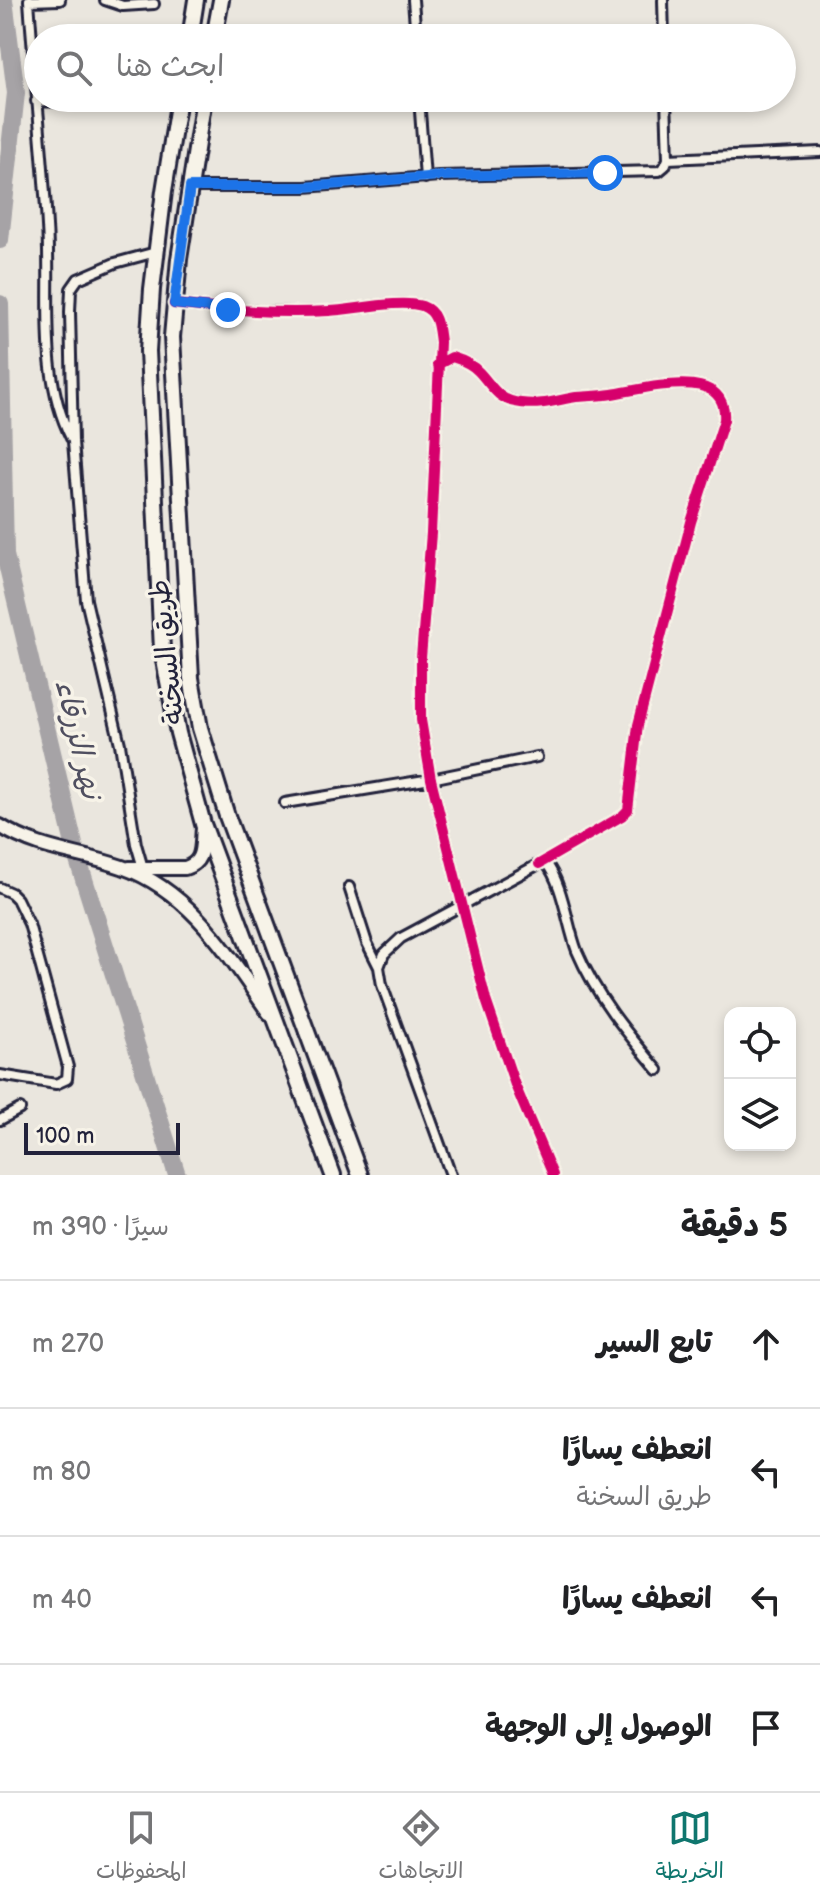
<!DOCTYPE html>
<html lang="ar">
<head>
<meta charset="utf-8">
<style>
	body { margin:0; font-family:"Balsamiq Sans","Playpen Sans Arabic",sans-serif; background:#f6f6f6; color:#202124; direction:rtl }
	.controls { position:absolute; right:24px; bottom:24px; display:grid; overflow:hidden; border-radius:16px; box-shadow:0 4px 12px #0003 }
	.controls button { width:72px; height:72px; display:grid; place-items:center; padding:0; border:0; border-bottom:2px solid #e0e0e0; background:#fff; color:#202124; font:40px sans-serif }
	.scale { position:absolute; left:24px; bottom:20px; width:156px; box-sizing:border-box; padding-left:8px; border:4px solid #22223b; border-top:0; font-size:22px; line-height:28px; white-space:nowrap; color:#22223b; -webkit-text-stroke:6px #f7f3e8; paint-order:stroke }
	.stop { position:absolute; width:24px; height:24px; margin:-18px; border:6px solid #1a73e8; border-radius:50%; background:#fff }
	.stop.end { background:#1a73e8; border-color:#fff; box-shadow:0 2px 8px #0008 }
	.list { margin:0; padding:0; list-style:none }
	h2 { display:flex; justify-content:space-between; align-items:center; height:104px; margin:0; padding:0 32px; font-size:34px }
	h2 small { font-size:26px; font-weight:400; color:#757577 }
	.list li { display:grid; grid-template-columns:52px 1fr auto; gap:24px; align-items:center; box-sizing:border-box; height:128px; padding:0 32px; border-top:2px solid #e0e0e0 }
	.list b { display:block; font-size:30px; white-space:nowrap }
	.list p { margin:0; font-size:26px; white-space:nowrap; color:#757577 }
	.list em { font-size:26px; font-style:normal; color:#757577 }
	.icon { flex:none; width:44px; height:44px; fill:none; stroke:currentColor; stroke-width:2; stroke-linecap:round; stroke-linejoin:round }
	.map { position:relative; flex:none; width:820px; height:1175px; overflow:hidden; direction:ltr }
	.search { position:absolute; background:#fff; box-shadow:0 4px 12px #0003; left:24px; right:24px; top:24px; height:88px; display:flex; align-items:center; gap:20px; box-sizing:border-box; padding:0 28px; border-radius:44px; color:#757577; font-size:30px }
	.sheet { height:616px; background:#fff }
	nav { display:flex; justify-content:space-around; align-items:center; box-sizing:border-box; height:112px; border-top:2px solid #e0e0e0; background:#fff; font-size:22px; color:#757577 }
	nav a { display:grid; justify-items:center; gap:4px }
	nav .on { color:#0f766e }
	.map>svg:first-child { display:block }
</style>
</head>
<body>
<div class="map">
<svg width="820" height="1175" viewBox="0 0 820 1175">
	<rect width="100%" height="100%" fill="#eae6de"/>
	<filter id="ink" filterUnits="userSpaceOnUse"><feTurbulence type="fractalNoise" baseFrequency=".0125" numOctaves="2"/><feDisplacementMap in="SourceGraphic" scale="16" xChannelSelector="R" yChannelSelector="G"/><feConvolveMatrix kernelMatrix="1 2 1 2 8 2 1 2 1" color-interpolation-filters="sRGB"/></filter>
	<g filter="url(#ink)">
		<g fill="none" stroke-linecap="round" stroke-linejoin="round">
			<path stroke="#a6a3a6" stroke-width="18" d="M 0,240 L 16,93 L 4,0
				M 0,304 L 5,555 L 77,857 L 177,1175"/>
			<g stroke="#22223b" stroke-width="14">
				<path id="minor" d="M 29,0 C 34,75 43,151 47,226 C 52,296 38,373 71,438
					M 105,0 L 123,6 L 154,4
					M 413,0 L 416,38
					M 663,0 L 664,38
					M 29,1 L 60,0
					M 419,98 L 425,178
					M 36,101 L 122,104
					M 668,159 L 820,152
					M 190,187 L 305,187 L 439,176 L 659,171 L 665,166 L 668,159 L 666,98
					M 174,304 C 226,310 277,314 329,311 C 353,310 401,299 422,306 C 438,312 438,327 440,342 L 431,533 L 421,658 L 421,720 L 431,779 L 486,1000 L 515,1085 L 553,1175
					M 437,365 L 452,357 C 462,360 472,364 479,372 C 493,387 498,401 521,403 C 541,406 557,400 576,397 C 588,396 600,396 612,394 C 642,390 729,363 724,420 L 691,522 L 638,725 L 628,810 L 622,816 L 539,864
					M 285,803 L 431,779 L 537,757
					M 143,868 L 136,844 L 120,744 L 86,600 L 73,442 L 70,312 L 71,289 L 78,279 L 115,263 L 156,252
					M 349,887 L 367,943 L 379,967
					M 0,888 L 11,893 L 17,899 L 29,924 L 68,1067 L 67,1079 L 56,1084 L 0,1075
					M 0,1120 L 20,1109
					M 451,1175 L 382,985 L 379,967 L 384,954 L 401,938 L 539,864 L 546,863 C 563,884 567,925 577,951 C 596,996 627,1033 658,1070"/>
			</g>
			<g stroke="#22223b" stroke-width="18">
				<path id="secondary" d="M 0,826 C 40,851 79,852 122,867 C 191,891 229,956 269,1013
					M 129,868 L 185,868 C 205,862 201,845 203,828"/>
			</g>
			<g stroke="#22223b" stroke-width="20">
				<path id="primary" d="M 190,38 L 196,0
					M 214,38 L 221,0
					M 179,98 L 164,191 L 152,289 L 148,351 L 162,650 L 178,733 L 203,824 L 333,1175
					M 204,98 L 179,259 L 172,337 L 191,678 L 200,728 L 227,816 L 360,1175"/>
			</g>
			<use href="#minor" stroke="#f7f3e8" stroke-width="8"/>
			<use href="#secondary" stroke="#f7f3e8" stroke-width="12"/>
			<use href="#primary" stroke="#f7f3e8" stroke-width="14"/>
			<g stroke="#f7f3e8" stroke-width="15">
				<path id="cycleway" d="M 174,304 C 225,310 277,314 329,311 C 353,310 401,299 422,306 C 438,312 438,327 440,342 L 431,533 L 421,658 L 421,720 L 431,779 L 486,1000 L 515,1085 L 553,1175
					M 437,365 L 452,357 C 462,360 472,364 479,372 C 493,387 498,401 521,403 C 541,406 557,400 576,397 C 588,396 600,396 612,394 C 642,390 729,363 724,420 L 691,522 L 638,725 L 628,810 L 622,816 L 539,864"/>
			</g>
			<use href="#cycleway" stroke="#d6006c" stroke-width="10"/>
		</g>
	</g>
	<g fill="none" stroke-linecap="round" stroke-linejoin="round" filter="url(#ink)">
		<path stroke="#1a73e8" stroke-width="10" d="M 228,310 L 174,304 L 190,187 L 305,187 L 439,176 L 605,173"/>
	</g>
	<g text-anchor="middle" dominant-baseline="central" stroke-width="7" stroke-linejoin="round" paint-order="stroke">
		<g font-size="28" fill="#22223b" stroke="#f7f3e8">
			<text transform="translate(167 652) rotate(-96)">طريق السخنة</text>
		</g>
		<g font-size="30" font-style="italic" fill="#504f60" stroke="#f7f3e8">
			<text transform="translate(78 739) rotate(77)">نهر الزرقاء</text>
		</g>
	</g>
</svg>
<div class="controls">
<button><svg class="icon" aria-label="locate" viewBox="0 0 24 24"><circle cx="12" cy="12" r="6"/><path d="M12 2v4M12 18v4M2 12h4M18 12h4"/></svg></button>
<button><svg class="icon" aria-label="layers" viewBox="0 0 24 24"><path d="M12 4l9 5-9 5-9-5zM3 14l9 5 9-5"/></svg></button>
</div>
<div class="scale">100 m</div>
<div class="stop" style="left:605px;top:173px"></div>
<div class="stop end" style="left:228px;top:310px"></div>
<div class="search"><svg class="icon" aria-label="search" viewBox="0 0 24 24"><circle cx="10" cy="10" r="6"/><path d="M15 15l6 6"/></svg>ابحث هنا</div>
</div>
<section class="sheet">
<h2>5 دقيقة<small>سيرًا · 390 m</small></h2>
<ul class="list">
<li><svg class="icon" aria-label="ahead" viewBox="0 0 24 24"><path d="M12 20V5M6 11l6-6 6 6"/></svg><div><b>تابع السير</b></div><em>270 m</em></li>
<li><svg class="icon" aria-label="left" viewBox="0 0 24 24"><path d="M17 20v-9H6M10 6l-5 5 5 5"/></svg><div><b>انعطف يسارًا</b><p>طريق السخنة</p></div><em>80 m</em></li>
<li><svg class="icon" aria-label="left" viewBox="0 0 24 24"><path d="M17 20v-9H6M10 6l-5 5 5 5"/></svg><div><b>انعطف يسارًا</b></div><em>40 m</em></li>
<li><svg class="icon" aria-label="arrive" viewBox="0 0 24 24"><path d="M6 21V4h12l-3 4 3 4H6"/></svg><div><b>الوصول إلى الوجهة</b></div></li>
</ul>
</section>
<nav>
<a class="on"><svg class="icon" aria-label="map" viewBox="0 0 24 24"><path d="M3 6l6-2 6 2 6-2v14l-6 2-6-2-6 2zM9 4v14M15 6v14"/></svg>الخريطة</a>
<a><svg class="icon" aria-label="directions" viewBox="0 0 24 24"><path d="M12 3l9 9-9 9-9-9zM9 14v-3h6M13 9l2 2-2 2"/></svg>الاتجاهات</a>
<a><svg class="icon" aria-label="saved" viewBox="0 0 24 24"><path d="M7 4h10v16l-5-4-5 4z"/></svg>المحفوظات</a>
</nav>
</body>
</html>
